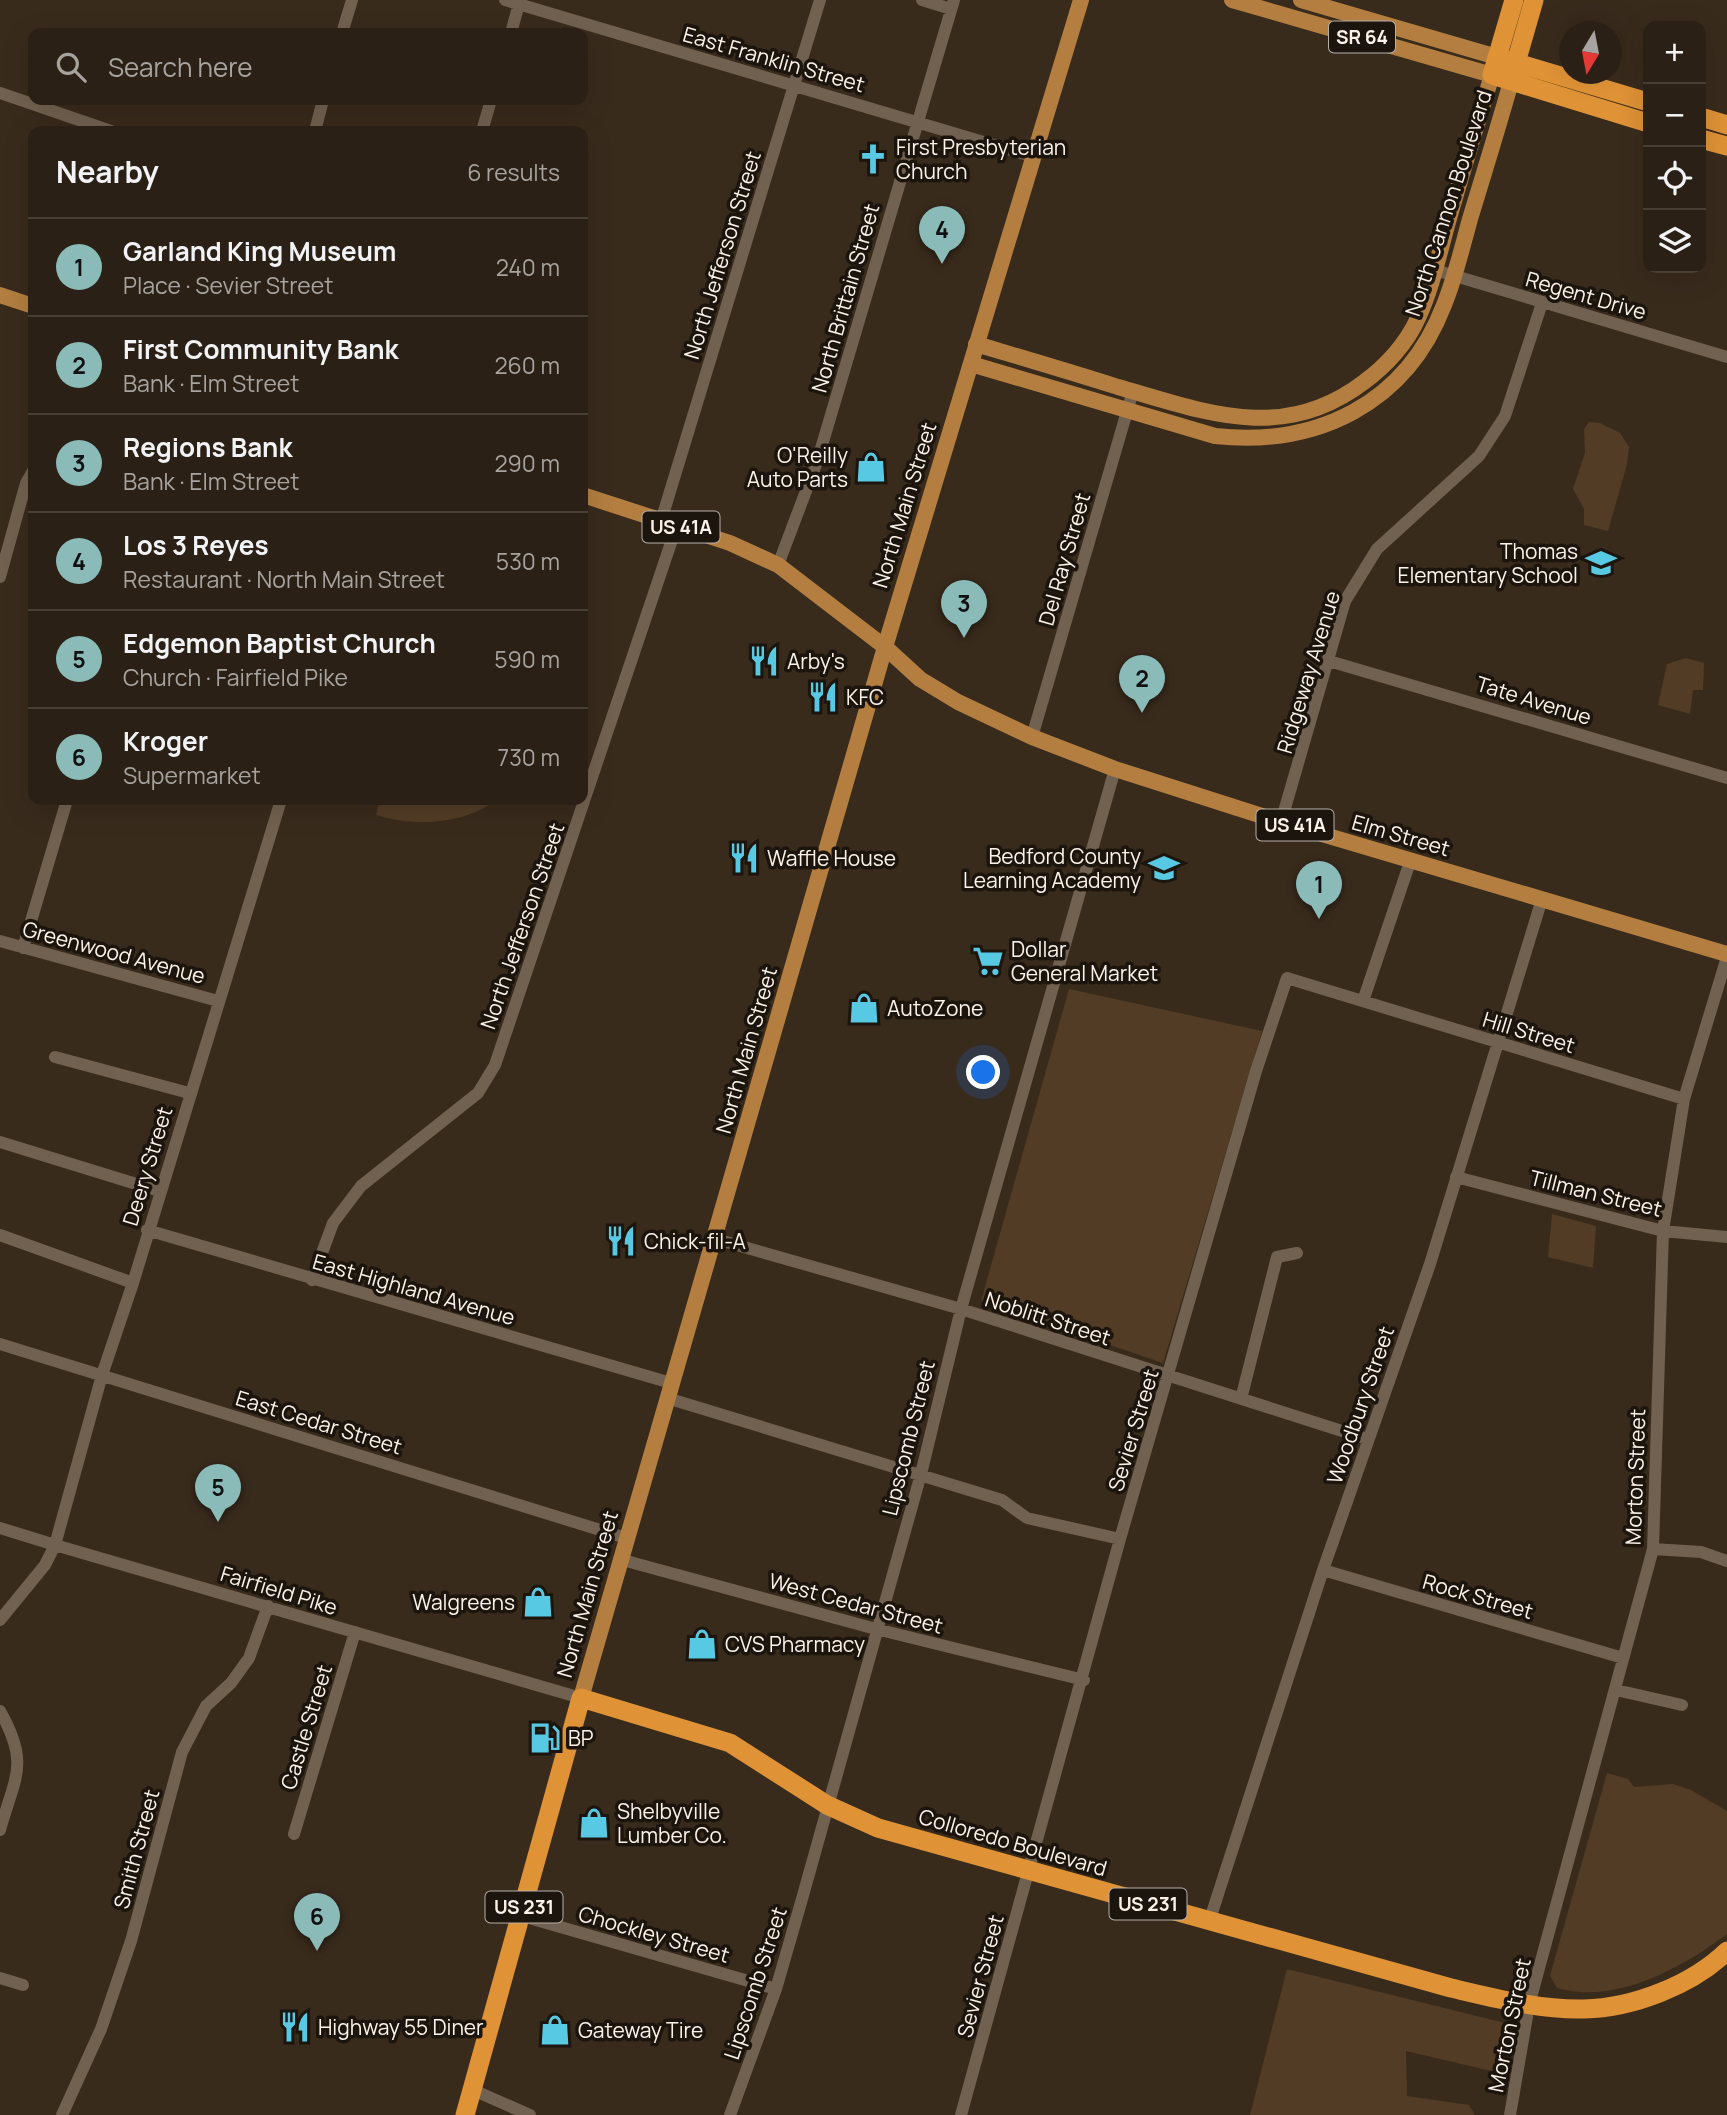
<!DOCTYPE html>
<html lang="en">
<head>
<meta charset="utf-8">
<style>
	body { margin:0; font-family:Manrope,sans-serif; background:#33281e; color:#f1f3f6 }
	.controls { position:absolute; right:21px; top:21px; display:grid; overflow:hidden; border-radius:14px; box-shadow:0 7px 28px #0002 }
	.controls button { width:63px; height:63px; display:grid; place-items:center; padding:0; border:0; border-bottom:2px solid #473e34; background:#2b2015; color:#f1f3f6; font:35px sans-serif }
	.compass { position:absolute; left:1559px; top:21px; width:63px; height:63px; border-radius:50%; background:#2b2015; box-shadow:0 7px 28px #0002; rotate:190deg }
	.you { position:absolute; left:984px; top:1073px; width:24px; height:24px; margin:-18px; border:5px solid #fff; border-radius:50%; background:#1a73e8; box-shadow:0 0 0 10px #1a73e833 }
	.badge { display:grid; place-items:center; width:46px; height:46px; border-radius:50%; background:#8bbbb9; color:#111; font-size:23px; font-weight:700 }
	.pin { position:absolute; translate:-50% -58px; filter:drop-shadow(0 2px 4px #0008) }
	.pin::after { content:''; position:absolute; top:37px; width:24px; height:21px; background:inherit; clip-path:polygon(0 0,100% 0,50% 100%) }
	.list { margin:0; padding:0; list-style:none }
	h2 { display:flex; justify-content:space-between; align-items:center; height:91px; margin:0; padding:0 28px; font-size:30px }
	h2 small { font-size:23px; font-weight:400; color:#a6a3a0 }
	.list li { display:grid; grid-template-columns:46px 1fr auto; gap:21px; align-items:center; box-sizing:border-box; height:98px; padding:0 28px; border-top:2px solid #473e34 }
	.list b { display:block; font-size:26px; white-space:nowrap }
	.list p { margin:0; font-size:23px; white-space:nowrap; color:#a6a3a0 }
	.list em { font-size:23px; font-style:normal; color:#a6a3a0 }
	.icon { flex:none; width:38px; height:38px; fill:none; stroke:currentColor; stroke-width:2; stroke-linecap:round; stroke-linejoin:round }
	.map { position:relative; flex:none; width:1727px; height:2115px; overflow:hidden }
	.search { position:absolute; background:#2b2015; box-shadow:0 7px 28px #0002; left:28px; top:28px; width:560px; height:77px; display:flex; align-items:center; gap:18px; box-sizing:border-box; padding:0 24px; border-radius:14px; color:#a6a3a0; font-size:26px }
	.panel { position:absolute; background:#2b2015; box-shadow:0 7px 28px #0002; left:28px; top:126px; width:560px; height:679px; border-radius:14px }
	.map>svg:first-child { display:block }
</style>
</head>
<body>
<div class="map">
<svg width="1727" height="2115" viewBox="0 0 1727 2115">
	<rect width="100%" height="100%" fill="#392b1c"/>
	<path fill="#523c25" d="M 1589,422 L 1600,423 L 1620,433 L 1629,447 L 1627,464 L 1608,531 L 1584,525 L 1584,509 L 1573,489 L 1585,453 L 1584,429 Z
		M 1686,658 L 1704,663 L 1703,690 L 1693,690 L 1690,714 L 1658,705 L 1667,664 Z
		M 380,800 L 496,800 C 464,825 414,827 376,815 Z
		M 1069,989 L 1262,1031 L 1163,1363 L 981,1301 Z
		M 1552,1214 L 1596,1226 L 1593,1268 L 1548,1257 Z
		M 1607,1773 L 1628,1779 L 1634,1787 L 1673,1784 L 1691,1790 L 1727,1811 L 1727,1934 C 1682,1968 1615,2005 1557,1988 L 1550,1976 Z
		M 1287,1969 L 1509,2024 L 1500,2073 L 1406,2051 L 1407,2096 L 1469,2105 L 1475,2115 L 1250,2115 Z"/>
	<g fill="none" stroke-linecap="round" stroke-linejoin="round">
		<path stroke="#716150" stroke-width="12" d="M 505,0 L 1031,156
			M 922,0 L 951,9
			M 342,33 L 352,0
			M 511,33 L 520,0
			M 0,93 L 111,131
			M 315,131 L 323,100
			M 482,131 L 491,100
			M 1435,270 L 1727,357
			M 661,521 L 820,0
			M 778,565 L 817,462 L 954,0
			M 0,577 L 26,483 L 33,471
			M 1329,661 L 1727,778
			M 1032,737 L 1133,391
			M 1281,822 L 1345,601 L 1377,549 L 1479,456 L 1505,416 L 1542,303
			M 0,941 L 218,1001
			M 23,948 L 67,800
			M 1363,1001 L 1411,859
			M 55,1057 L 189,1093
			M 0,1142 L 159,1191
			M 1456,1177 L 1663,1231 L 1727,1237
			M 147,1230 L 671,1383
			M 0,1235 L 133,1283
			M 716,1239 L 961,1309 L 1367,1439
			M 312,1280 L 333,1223 L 361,1186 L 478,1093 L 495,1065 L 677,525
			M 0,1344 L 626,1538
			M 667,1398 L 1002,1500 L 1027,1518 L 1120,1539
			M 1241,1399 L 1277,1257 L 1297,1253
			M 0,1528 L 55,1545 L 102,1375 L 133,1283 L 281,800
			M 1653,1549 L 1701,1552 L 1727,1561
			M 619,1559 L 876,1629 L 1084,1680
			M 1323,1570 L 1623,1658
			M 0,1620 L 45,1565 L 55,1545 L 581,1698
			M 1616,1690 L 1682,1705
			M 0,1711 C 30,1764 15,1776 0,1830
			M 294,1834 L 355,1632
			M 522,1916 L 776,1989
			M 1209,1922 L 1323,1570 L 1430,1264 L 1542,899
			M 0,1978 L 23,1985
			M 473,2090 L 530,2115
			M 62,2115 L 101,2029 L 131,1941 L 182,1752 L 206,1706 L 231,1683 L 249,1658 L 268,1606
			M 730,2115 L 776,1989 L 802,1899 L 921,1474 L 961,1309 L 1115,769
			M 961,2115 L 1120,1539 L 1256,1071 L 1287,978 L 1684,1099
			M 1510,2115 L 1529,2005 L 1653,1549 L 1663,1231 L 1684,1099 L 1727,957"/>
		<path stroke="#b37e40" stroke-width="16" d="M 1301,0 L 1497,57
			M 0,295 L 33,306
			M 976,344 C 1023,358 1071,372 1118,387 C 1205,412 1283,444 1364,382 C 1386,366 1407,343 1418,318 C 1432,288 1439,254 1448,222 C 1462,173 1477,124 1492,75 L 1232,0
			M 971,364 L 1215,436 C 1317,447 1406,404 1444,305 C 1455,278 1462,248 1470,219 C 1484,173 1498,128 1511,82
			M 583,495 L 730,543 L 778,565 L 885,647 L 920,679 L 958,702 L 1032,737 L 1115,769 L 1281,822 L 1727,954
			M 581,1698 L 885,647 L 1081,0"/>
		<path stroke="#df9236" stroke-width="19" d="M 1514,0 L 1492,75 L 1648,123
			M 1497,57 L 1648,102
			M 1513,73 L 1534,0
			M 1701,117 L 1727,125
			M 1701,139 L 1727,146
			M 465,2115 L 581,1698 L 730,1743 L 827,1805 L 878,1828 L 1451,1988 C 1494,1998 1539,2010 1584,2009 C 1633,2008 1692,1985 1727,1951"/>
	</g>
	<defs>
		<g id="church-bare" transform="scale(2.415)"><path d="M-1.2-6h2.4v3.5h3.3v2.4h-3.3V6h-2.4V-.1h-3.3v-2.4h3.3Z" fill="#58c9e3" stroke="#1b150e" stroke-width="2.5" paint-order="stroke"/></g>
		<g id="shop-bare" transform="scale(2.415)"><path d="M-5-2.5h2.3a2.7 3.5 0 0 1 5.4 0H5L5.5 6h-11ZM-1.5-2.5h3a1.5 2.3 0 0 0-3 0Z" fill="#58c9e3" stroke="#1b150e" stroke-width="2.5" paint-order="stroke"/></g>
		<g id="school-bare" transform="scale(2.415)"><path d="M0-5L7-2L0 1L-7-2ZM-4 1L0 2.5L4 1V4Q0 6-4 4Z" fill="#58c9e3" stroke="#1b150e" stroke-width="2.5" paint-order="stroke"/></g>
		<g id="restaurant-bare" transform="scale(2.415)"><path d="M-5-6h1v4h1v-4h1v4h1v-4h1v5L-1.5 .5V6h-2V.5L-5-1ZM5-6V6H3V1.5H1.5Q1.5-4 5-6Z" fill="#58c9e3" stroke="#1b150e" stroke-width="2.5" paint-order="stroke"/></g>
		<g id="supermarket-bare" transform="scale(2.415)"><path d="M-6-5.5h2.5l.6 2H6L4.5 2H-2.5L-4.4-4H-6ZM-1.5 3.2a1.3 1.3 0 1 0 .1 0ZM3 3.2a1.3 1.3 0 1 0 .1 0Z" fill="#58c9e3" stroke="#1b150e" stroke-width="2.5" paint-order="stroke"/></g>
		<g id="fuel-bare" transform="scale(2.415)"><path d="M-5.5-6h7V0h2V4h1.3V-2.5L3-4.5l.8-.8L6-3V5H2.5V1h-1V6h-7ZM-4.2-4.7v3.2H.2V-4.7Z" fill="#58c9e3" stroke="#1b150e" stroke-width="2.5" paint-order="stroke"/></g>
	</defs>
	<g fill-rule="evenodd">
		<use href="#church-bare" x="873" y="159"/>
		<use href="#shop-bare" x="871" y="467"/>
		<use href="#school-bare" x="1601" y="563"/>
		<use href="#restaurant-bare" x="764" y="661"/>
		<use href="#restaurant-bare" x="823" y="697"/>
		<use href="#restaurant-bare" x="744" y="858"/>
		<use href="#school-bare" x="1164" y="868"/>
		<use href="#supermarket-bare" x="988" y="961"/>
		<use href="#shop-bare" x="864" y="1008"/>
		<use href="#restaurant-bare" x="621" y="1241"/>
		<use href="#shop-bare" x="538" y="1602"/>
		<use href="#shop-bare" x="702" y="1644"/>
		<use href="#fuel-bare" x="545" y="1738"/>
		<use href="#shop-bare" x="594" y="1823"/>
		<use href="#restaurant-bare" x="295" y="2027"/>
		<use href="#shop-bare" x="555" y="2030"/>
	</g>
	<g text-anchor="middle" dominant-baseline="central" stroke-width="7" stroke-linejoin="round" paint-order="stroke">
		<g fill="#1b150e" stroke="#b8b0a7" stroke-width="2">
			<rect x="1329" y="21.5" width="66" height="31" rx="5"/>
			<rect x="642.5" y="511.5" width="77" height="31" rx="5"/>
			<rect x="1256.5" y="809.5" width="77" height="31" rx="5"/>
			<rect x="1109.5" y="1888.5" width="77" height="31" rx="5"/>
			<rect x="485.5" y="1891.5" width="77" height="31" rx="5"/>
		</g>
		<g font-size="19" font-weight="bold" fill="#fcf2e9">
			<text x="1362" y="37">SR 64</text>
			<text x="681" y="527">US 41A</text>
			<text x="1295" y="825">US 41A</text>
			<text x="1148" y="1904">US 231</text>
			<text x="524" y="1907">US 231</text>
		</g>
		<g font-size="21" fill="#fcf2e9" stroke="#1b150e">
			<text transform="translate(774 59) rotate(16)">East Franklin Street</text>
			<text transform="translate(1448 203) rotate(-72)">North Cannon Boulevard</text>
			<text transform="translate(722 255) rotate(-73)">North Jefferson Street</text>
			<text transform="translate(1586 295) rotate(16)">Regent Drive</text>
			<text transform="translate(845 298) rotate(-74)">North Brittain Street</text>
			<text transform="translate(904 505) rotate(-73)">North Main Street</text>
			<text transform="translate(1064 559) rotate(-74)">Del Ray Street</text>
			<text transform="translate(1308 672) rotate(-73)">Ridgeway Avenue</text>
			<text transform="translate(1534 700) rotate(17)">Tate Avenue</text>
			<text transform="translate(1401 835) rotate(16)">Elm Street</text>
			<text transform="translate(522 926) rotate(-71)">North Jefferson Street</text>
			<text transform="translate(114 952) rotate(15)">Greenwood Avenue</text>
			<text transform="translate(1529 1032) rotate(17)">Hill Street</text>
			<text transform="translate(746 1050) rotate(-74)">North Main Street</text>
			<text transform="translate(147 1166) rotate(-73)">Deery Street</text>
			<text transform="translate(1596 1193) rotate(14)">Tillman Street</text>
			<text transform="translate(414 1289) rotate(16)">East Highland Avenue</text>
			<text transform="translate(1048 1318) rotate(18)">Noblitt Street</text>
			<text transform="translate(1360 1405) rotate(-71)">Woodbury Street</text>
			<text transform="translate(319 1422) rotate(17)">East Cedar Street</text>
			<text transform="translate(1133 1430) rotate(-73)">Sevier Street</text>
			<text transform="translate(908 1438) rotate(-76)">Lipscomb Street</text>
			<text transform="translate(1635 1477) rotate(-88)">Morton Street</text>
			<text transform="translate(279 1590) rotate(17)">Fairfield Pike</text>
			<text transform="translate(587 1594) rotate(-74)">North Main Street</text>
			<text transform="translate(1478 1596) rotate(16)">Rock Street</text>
			<text transform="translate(856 1603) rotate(15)">West Cedar Street</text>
			<text transform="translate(306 1727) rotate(-73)">Castle Street</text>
			<text transform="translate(1013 1842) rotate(16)">Colloredo Boulevard</text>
			<text transform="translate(136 1849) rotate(-75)">Smith Street</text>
			<text transform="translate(654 1934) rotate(16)">Chockley Street</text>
			<text transform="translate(980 1976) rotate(-75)">Sevier Street</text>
			<text transform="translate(755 1983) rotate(-72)">Lipscomb Street</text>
			<text transform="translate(1509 2025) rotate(-78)">Morton Street</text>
		</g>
		<g font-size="21" fill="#fcf2e9" stroke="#1b150e" text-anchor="start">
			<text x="896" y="147">First Presbyterian<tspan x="896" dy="24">Church</tspan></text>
			<text x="848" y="455" text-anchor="end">O'Reilly<tspan x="848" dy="24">Auto Parts</tspan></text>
			<text x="1578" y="551" text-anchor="end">Thomas<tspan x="1578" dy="24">Elementary School</tspan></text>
			<text x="787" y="661">Arby's</text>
			<text x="846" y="697">KFC</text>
			<text x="1141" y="856" text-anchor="end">Bedford County<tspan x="1141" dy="24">Learning Academy</tspan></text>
			<text x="767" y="858">Waffle House</text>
			<text x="1011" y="949">Dollar<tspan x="1011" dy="24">General Market</tspan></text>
			<text x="887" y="1008">AutoZone</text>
			<text x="644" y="1241">Chick-fil-A</text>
			<text x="515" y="1602" text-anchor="end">Walgreens</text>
			<text x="725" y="1644">CVS Pharmacy</text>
			<text x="568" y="1738">BP</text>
			<text x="617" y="1811">Shelbyville<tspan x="617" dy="24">Lumber Co.</tspan></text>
			<text x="318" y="2027">Highway 55 Diner</text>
			<text x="578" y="2030">Gateway Tire</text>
		</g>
	</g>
</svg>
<div class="controls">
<button>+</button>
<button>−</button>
<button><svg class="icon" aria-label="locate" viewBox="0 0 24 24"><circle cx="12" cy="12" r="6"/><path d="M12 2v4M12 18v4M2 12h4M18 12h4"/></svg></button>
<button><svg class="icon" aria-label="layers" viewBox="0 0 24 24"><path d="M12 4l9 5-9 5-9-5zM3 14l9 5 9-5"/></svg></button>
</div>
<svg class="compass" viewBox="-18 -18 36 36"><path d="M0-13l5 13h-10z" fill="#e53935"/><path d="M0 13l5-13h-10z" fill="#a6a3a0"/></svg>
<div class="you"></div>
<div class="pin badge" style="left:1319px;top:919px">1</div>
<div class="pin badge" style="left:1142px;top:713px">2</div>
<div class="pin badge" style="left:964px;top:638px">3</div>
<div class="pin badge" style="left:942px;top:264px">4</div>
<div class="pin badge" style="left:218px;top:1522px">5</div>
<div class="pin badge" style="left:317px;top:1951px">6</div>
<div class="search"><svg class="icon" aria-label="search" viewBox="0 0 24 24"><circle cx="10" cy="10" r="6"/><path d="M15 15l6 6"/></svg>Search here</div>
<section class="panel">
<h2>Nearby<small>6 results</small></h2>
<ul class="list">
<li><span class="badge">1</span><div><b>Garland King Museum</b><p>Place · Sevier Street</p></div><em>240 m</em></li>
<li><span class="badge">2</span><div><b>First Community Bank</b><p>Bank · Elm Street</p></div><em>260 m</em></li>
<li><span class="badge">3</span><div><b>Regions Bank</b><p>Bank · Elm Street</p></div><em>290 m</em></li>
<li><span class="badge">4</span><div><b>Los 3 Reyes</b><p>Restaurant · North Main Street</p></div><em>530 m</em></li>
<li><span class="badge">5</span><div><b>Edgemon Baptist Church</b><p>Church · Fairfield Pike</p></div><em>590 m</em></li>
<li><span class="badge">6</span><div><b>Kroger</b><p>Supermarket</p></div><em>730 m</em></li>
</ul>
</section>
</div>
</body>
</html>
